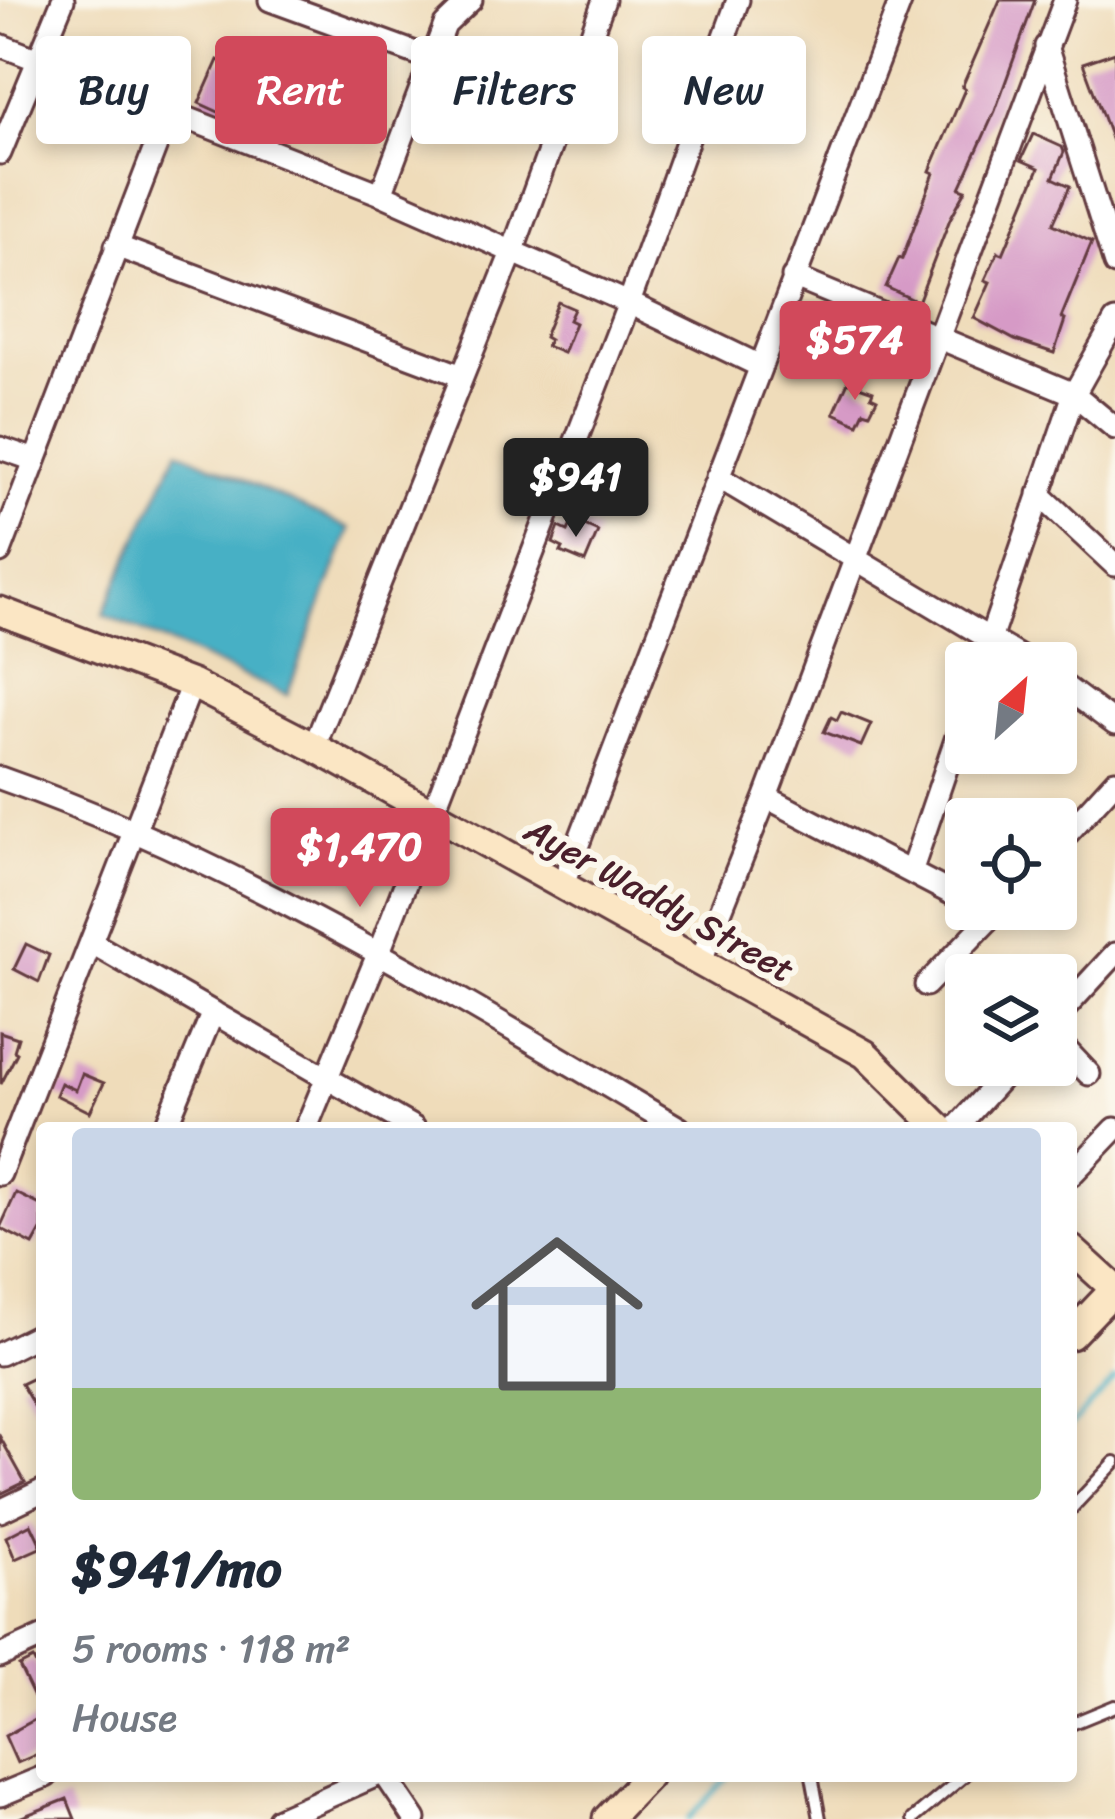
<!DOCTYPE html>
<html lang="en">
<head>
<meta charset="utf-8">
<style>
  :root { --surface:#fff; --page:#f2f2f3; --text:#1f2937; --muted:#747a83; --accent:#d1495b }
  body { margin:0; font-family:Sriracha,sans-serif; background:var(--page); color:var(--text); height:100vh; display:flex; flex-direction:column; font-size:45px; white-space:nowrap }
  * { box-sizing:border-box; margin:0 }
  p { font-size:39px; color:var(--muted) }
  .icon { flex:none; width:66px; height:66px; fill:none; stroke:currentColor; stroke-width:2; stroke-linecap:round; stroke-linejoin:round }
  .map { position:relative; flex:1; overflow:hidden }
  .panel { position:absolute; left:36px; top:1122px; width:1041px; height:660px; display:flex; flex-direction:column; background:var(--surface); border-radius:12px; box-shadow:0 6px 18px #0003 }
  .panel>* { flex:none }
  .banner { position:absolute; left:36px; top:36px; width:1044px; height:108px; display:flex; gap:24px }
  .needle { width:78px; rotate:27deg }
  .fabs { position:absolute; left:945px; top:642px; display:grid; gap:24px }
  .fabs a { display:grid; place-items:center; width:132px; height:132px; border-radius:12px; background:var(--surface); box-shadow:0 6px 18px #0003; font-size:60px }
  .price { position:absolute; translate:-50% -102px; padding:0 27px; border-radius:12px; background:var(--accent); color:#fff; font-size:39px; line-height:78px; filter:drop-shadow(0 3px 6px #0008) }
  .price::after { content:''; position:absolute; left:50%; top:72px; width:36px; height:27px; margin-left:-18px; background:inherit; clip-path:polygon(0 0,100% 0,50% 100%) }
  .price.current { background:#222; color:#fff }
  ul { padding:0; list-style:none }
  li { display:grid; align-content:center; gap:24px; height:636px; padding:0 36px }
  li span { display:grid; place-items:center; height:372px; border-radius:12px; color:#555 }
  li>.icon { margin-inline-start:auto }
  span .icon { width:216px; height:216px; fill:#fffc; stroke-width:1 }
  li b { font-size:51px }
  .pill { padding:0 42px; border-radius:12px; background:var(--surface); box-shadow:0 6px 18px #0003; font-size:42px; line-height:108px }
  .pill.current { background:var(--accent); color:#fff }
  .map>svg:first-child { display:block }
  .water { fill:#47b0c5; stroke:#486878; stroke-width:3 }
  .lines { fill:none; stroke-linecap:round; stroke-linejoin:round }
  .stream { stroke:#47b0c5; stroke-width:4.5 }
  .building { fill:#d69ac6 }
  .lane-casing { stroke:#633b40; stroke-width:16 }
  .street-casing { stroke:#633b40; stroke-width:27 }
  .secondary-casing { stroke:#633b40; stroke-width:33 }
  .lane { stroke:#fff; stroke-width:10 }
  .street { stroke:#fff; stroke-width:21 }
  .secondary { stroke:#fbe6c4; stroke-width:27 }
  .labels { text-anchor:middle; stroke-width:12; stroke-linejoin:round; paint-order:stroke }
  .street-label { font-size:36px; fill:#4a1f2b; stroke:#fbf7ec }
</style>
</head>
<body>
<div class="map">
<svg width="1115" height="1819" viewBox="0 0 1115 1819">
  <rect width="100%" height="100%" fill="#fbf7ec"/>
  <filter id="ink" filterUnits="userSpaceOnUse"><feTurbulence type="fractalNoise" baseFrequency=".00833" numOctaves="2"/><feDisplacementMap in="SourceGraphic" scale="24" xChannelSelector="R" yChannelSelector="G"/><feConvolveMatrix kernelMatrix="1 2 1 2 8 2 1 2 1" color-interpolation-filters="sRGB"/></filter>
  <filter id="wash" filterUnits="userSpaceOnUse"><feTurbulence type="fractalNoise" baseFrequency=".004" numOctaves="4" result="noise"/><feDisplacementMap in="SourceGraphic" scale="48" xChannelSelector="R" yChannelSelector="G"/><feGaussianBlur stdDeviation="2.7" result="paint"/><feColorMatrix in="noise" values="0 0 0 0 0 0 0 0 0 0 0 0 0 0 0 0 0 1.4 0 .05"/><feComposite in="paint" operator="in"/></filter>
  <g filter="url(#wash)">
    <rect width="100%" height="100%" fill="#efdcba"/>
    <path class="water" d="M178,450L350,529L287,695L103,614Z"/>
    <g class="lines">
      <path class="stream" d="M1071,1425L1115,1379
        M688,1819L729,1776"/>
    </g>
    <g id="blocks">
      <path class="building" d="M1000,0H1035L995,111L960,188L966,190L950,219L918,302L886,287L899,258L902,259L934,173L930,171L965,89L962,87Z
        M1115,52V143L1113,144L1083,63Z
        M218,60L242,71L223,114L199,103Z
        M1033,134L1062,147L1064,152L1053,178L1070,186L1053,224L1092,242L1061,318L1065,320L1054,353L1015,340L974,318L990,282L985,280L998,252L1003,254L1039,168L1021,160Z
        M558,302L574,309L569,320L575,323L563,353L546,346L549,340L544,337Z
        M848,382L873,391L871,396L877,399L870,413L864,411L858,424L834,413Z
        M594,463L619,474L606,505L583,495L584,491L574,487L581,471L589,474Z
        M573,520L598,531L585,562L561,552L563,548L553,543L559,527L568,531Z
        M841,712L871,724L861,746L824,732L831,717L837,720Z
        M26,944L49,955L39,982L14,969Z
        M0,1032L18,1038L14,1051L17,1053L1,1084Z
        M82,1074L104,1083L90,1112L56,1095L61,1083L76,1090Z
        M16,1193L42,1206V1229L33,1245L0,1228Z
        M42,1374V1419L21,1384Z
        M0,1437L25,1482L0,1494Z
        M31,1524L42,1547L15,1559L6,1537Z
        M33,1659L42,1677V1714L19,1666Z
        M36,1719L42,1730V1752L17,1763L5,1736Z
        M67,1799L75,1819H19V1818Z"/>
    </g>
  </g>
  <g filter="url(#ink)">
    <use href="#blocks" fill-opacity="0" stroke="#633b40" stroke-width="3"/>
    <g class="lines">
      <defs>
        <path id="lane" d="M1071,1509L1115,1462
          M1071,1724L1115,1706
          M812,1776L820,1819
          M913,1819L964,1776"/>
        <path id="street" d="M270,0L432,59
          M0,45L381,194L629,303L760,366
          M1046,46L1115,264
          M0,153L63,0
          M381,194L445,25L471,0
          M116,246L462,376
          M793,277L1074,394L1115,428
          M0,448L35,460
          M718,477L1030,663
          M1039,494L1115,565
          M0,552L170,109
          M982,663L1074,394L1115,321
          M1056,680L1115,724
          M314,747L513,250L604,0
          M0,778C241,863 460,999 679,1128
          M766,797L966,901
          M1056,846L1115,781
          M911,872L966,710
          M562,886L901,0
          M92,943L414,1128
          M701,960L766,797L1065,0
          M926,985L999,909
          M1056,1018L1115,954
          M1056,1039L1089,1074
          M165,1128L213,1012
          M306,1128L379,952L629,303L738,0
          M956,1128L1013,1065
          M0,1174L192,684
          M1071,1175L1115,1129
          M0,1354L42,1333
          M0,1511L42,1491
          M0,1656L42,1637
          M386,1776L415,1819
          M0,1795L46,1776
          M278,1819L375,1776"/>
        <path id="secondary" d="M0,611L192,684L314,747L865,1054L940,1128
          M1071,1249L1115,1289
          M1071,1335L1115,1289
          M607,1819L648,1776"/>
      </defs>
      <use href="#lane" class="lane-casing"/>
      <use href="#street" class="street-casing"/>
      <use href="#secondary" class="secondary-casing"/>
      <use href="#lane" class="lane"/>
      <use href="#street" class="street"/>
      <use href="#secondary" class="secondary"/>
    </g>
  </g>
  <g class="labels">
    <g class="street-label">
      <text transform="translate(660 899) rotate(29)" y="13">Ayer Waddy Street</text>
    </g>
  </g>
</svg>
<div class="fabs">
<a><svg class="needle" viewBox="-14 -14 28 28"><path d="M0-13l5 13h-10z" fill="#e53935"/><path d="M0 13l5-13h-10z" fill="#747a83"/></svg></a>
<a><svg class="icon" aria-label="locate" viewBox="0 0 24 24"><circle cx="12" cy="12" r="6"/><path d="M12 2v4M12 18v4M2 12h4M18 12h4"/></svg></a>
<a><svg class="icon" aria-label="layers" viewBox="0 0 24 24"><path d="M12 4l9 5-9 5-9-5zM3 14l9 5 9-5"/></svg></a>
</div>
<b class="price" style="left:855px;top:403px">$574</b>
<b class="price current" style="left:576px;top:540px">$941</b>
<b class="price" style="left:360px;top:910px">$1,470</b>
<div class="banner">
<a class="pill">Buy</a>
<a class="pill current">Rent</a>
<a class="pill">Filters</a>
<a class="pill">New</a>
</div>
<section class="panel">
<ul>
<li><span style="background:linear-gradient(#c9d6e8 70%,#8fb573 0)"><svg class="icon" aria-label="home" viewBox="0 0 24 24"><path d="M3 11l9-7 9 7M6 9v11h12V9"/></svg></span><div><b>$941/mo</b><p>5 rooms · 118 m²</p><p>House</p></div></li>
</ul>
</section>
</div>
</body>
</html>
